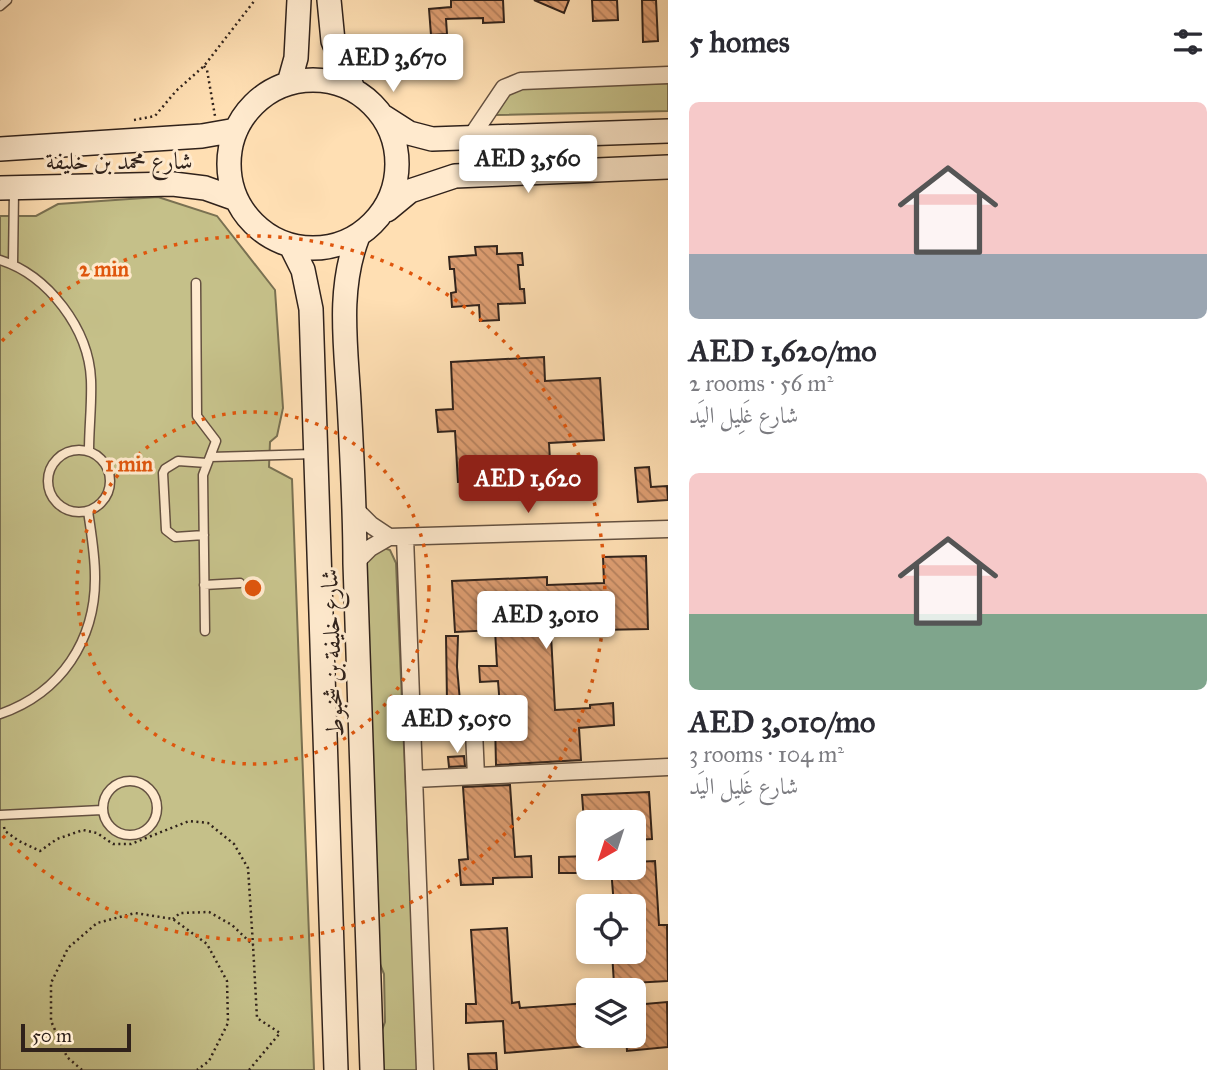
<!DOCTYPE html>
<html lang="en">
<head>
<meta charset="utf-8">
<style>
  :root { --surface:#fff; --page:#f2f2f3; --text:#2b2b33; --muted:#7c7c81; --accent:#8f2418 }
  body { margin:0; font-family:"IM FELL Great Primer",Amiri,serif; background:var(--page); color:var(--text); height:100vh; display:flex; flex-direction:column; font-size:26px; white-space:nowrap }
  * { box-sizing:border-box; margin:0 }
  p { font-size:23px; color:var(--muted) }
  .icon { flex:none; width:38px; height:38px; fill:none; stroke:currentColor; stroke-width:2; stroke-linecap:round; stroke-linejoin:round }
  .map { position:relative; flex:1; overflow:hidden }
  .drawer { display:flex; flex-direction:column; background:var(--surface); width:560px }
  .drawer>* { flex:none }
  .needle { width:46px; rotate:219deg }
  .buttons { position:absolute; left:576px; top:810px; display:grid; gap:14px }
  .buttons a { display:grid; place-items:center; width:70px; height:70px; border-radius:10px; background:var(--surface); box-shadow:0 4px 10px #0003; font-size:35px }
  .scale { position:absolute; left:21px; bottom:18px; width:110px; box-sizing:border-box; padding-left:7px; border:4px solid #30221b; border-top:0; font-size:19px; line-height:24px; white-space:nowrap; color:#30221b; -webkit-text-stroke:5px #ffeace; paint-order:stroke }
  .price { position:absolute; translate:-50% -60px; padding:0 16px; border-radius:7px; background:#fff; color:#222; font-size:23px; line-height:46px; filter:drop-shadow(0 2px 4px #0008) }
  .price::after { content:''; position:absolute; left:50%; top:42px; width:21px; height:16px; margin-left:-10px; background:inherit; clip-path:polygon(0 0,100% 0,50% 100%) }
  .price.on { background:var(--accent); color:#fff }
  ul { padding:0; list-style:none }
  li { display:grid; align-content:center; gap:14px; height:371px; padding:0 21px }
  li span { display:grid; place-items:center; height:217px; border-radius:10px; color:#555 }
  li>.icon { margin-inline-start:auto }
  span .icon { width:126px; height:126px; fill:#fffc; stroke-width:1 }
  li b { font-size:30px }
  h2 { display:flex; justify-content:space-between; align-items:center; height:84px; padding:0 21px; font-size:30px }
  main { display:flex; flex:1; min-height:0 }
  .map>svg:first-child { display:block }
  .green { fill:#c5c089; stroke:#7a7152; stroke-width:2 }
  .building { fill:url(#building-back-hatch); stroke:#30221b; stroke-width:2 }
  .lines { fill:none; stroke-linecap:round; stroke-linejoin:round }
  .lane-casing { stroke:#645141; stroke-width:11 }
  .street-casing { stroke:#645141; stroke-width:19 }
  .secondary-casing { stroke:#30221b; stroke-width:26 }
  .path { stroke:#30221b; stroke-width:2.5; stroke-dasharray:2 3.5; stroke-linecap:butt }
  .lane { stroke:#ffeace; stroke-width:8 }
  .street { stroke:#ffeace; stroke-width:16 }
  .secondary { stroke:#ffeace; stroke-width:23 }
  .ring { fill:none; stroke:#df560d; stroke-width:3.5; stroke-dasharray:3.5 7 }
  .labels { text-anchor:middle; stroke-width:6; stroke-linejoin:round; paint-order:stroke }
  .street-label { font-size:24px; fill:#30221b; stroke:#ffeace }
  .centre { fill:#df560d; stroke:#ffeace; stroke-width:3.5 }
  .ring-label { font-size:21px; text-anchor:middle; font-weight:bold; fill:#df560d; stroke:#ffeace; stroke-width:6; stroke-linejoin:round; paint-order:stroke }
</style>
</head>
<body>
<main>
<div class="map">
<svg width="668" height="1070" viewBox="0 0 668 1070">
  <defs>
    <pattern id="building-back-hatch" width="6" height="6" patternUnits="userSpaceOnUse" patternTransform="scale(1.75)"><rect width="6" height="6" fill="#de9e72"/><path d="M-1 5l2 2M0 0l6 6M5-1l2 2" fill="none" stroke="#b4805d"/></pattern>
  </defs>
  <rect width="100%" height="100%" fill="#ffdfb3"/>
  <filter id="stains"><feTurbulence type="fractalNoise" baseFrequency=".00286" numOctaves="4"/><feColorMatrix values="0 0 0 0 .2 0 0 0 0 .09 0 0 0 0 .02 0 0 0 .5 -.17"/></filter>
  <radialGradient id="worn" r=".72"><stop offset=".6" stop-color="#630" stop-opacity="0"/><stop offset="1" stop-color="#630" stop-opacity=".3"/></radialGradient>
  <path class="green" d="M668,83V111L496,115L508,89Z
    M158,197L217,216L275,290L283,408L277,436L270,442L269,467L292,479L314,1070H0V216H36L58,204Z
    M374,545L390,550L396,563L418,1070H381L379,1038L385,1022L384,974L375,952L361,557Z"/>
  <path class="building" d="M451,0H503L504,22L483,23V18L446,19L447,34L431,35L429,9L451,7Z
    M534,0H569L564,13Z
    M592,0H617L618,20L593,21Z
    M642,0H656L658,41L643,42Z
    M497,246V254L522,253L523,265H518L520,289H524L525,303L498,304L499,320L480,321L479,305L452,307L451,293L456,292L454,269H450L449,257L476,255L475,247Z
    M544,357L545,381L600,378L604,440L549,443L551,477L458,482L455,431L438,432L436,410L453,409L451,362Z
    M649,467L651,487L667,486L668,500L638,502L635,468Z
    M646,556L648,629L599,630V634L551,635L555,710L590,708V705L613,703L614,725L579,728L581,760L496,765L495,722L482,723L481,708L500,707L498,681L480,682L479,666H497L495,630L455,632L452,581L547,577V585L604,583L603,557Z
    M446,636H458L457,667L460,701L447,702Z
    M464,756L465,766L449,767L448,757Z
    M510,785L515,857L531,856L532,877L493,878V884L461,885L459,860L468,859L463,787Z
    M649,792L652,839L634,840V822H584L582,795Z
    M588,856V873H559V857Z
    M655,861L659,925H667L668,981L614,984L612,952H634V906H614L611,868H634V862Z
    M507,928L512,1003L519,1002L520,1008L588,1003V1046L505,1053L503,1021L466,1023V1004H476L471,930Z
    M667,1002L668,1047L627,1051L626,1036H634V1005Z
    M496,1053L497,1070H469L468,1054Z"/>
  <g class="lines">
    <defs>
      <path id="lane" d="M0,6L7,0
        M0,260C48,275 89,329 91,380C92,403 89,427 89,451
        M13,264L14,190
        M196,283L197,416L216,441L203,475L205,631
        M48 481a31 31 0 1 1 62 0a31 31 0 1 1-62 0Z
        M210,457L314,454
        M204,535L175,537L166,530L163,473L165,469L178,461L207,463
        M204,585L240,583
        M0,714C61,693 96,640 95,576C95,554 91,532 88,511
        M103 808a27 27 0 1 1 54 0a27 27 0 1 1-54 0Z
        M0,815L102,810"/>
      <path id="street" d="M471,137L504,88L521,81L668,75
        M355,509L371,525L389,537
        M405,537L425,1070
        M355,563L370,548L389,537L668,529
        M474,731L476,776
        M414,779L668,767"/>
      <path id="secondary" d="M329,0L333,41L353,89
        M229 164a84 84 0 1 1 168 0a84 84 0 1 1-168 0Z
        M289,83L296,58L299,0
        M384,117L409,133L432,139L668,131
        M0,149L202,136L236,130
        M0,188L173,184L205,188L236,199
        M387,210L410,191L455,176L668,167
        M358,236C337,290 346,346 349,402C352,456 355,509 355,563L372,1070
        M291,246L303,270L311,309L336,1070"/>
    </defs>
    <use href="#lane" class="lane-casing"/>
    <use href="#street" class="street-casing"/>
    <use href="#secondary" class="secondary-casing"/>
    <path class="path" d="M204,66L207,70L215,116
      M134,120L155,116L176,91L204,66L255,0
      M4,827L5,831L19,841L40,851L57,839L83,830L97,833L113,844H131L189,821L208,823L234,844L248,868L253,945L232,925L209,912L180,913L173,919
      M82,1070L67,1057L51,1021V983L68,948L97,923L135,913L173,919L207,944L227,981L228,1023L209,1061L197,1070
      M249,1070L280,1033L257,1018L253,945"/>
    <use href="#lane" class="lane"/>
    <use href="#street" class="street"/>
    <use href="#secondary" class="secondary"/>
  </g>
  <g class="ring">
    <circle cx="253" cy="588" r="176"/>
    <path d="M2 341A352 352 0 1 1 2 835"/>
  </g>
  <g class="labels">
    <g class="street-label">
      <text x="119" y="169">شارع محمد بن خليفة</text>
      <text transform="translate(332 653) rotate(-92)" y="8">شارع خليفة بن شخبوط</text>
    </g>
  </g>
  <circle cx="253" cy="588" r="10" class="centre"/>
  <g class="ring-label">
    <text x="104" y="276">2 min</text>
    <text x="129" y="471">1 min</text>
  </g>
  <rect width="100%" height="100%" filter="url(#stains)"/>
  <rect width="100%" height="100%" fill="url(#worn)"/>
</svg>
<div class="buttons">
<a><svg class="needle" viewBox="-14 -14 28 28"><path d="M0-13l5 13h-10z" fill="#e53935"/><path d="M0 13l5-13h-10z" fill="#7c7c81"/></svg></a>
<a><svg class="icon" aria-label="locate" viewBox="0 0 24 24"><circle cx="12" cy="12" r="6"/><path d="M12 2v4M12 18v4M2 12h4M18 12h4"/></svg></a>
<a><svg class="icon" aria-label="layers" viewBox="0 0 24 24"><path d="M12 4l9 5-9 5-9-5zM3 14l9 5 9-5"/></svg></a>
</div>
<div class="scale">50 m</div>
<b class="price" style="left:393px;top:94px">AED 3,670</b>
<b class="price" style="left:528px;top:195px">AED 3,560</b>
<b class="price on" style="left:528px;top:515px">AED 1,620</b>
<b class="price" style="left:546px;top:651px">AED 3,010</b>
<b class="price" style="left:457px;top:755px">AED 5,050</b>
</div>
<section class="drawer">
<h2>5 homes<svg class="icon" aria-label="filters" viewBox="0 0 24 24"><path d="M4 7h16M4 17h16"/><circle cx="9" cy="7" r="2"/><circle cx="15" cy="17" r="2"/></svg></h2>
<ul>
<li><span style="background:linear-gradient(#f6c9c9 70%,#9aa5b1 0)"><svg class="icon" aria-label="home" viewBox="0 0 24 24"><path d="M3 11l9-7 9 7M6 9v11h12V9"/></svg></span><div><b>AED 1,620/mo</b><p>2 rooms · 56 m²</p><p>شارع غَلِيل اليَد</p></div></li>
<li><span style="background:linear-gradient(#f6c9c9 65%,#7fa58c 0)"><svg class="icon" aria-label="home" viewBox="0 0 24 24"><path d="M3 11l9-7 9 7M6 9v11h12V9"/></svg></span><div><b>AED 3,010/mo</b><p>3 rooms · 104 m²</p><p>شارع غَلِيل اليَد</p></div></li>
</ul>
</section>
</main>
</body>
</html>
